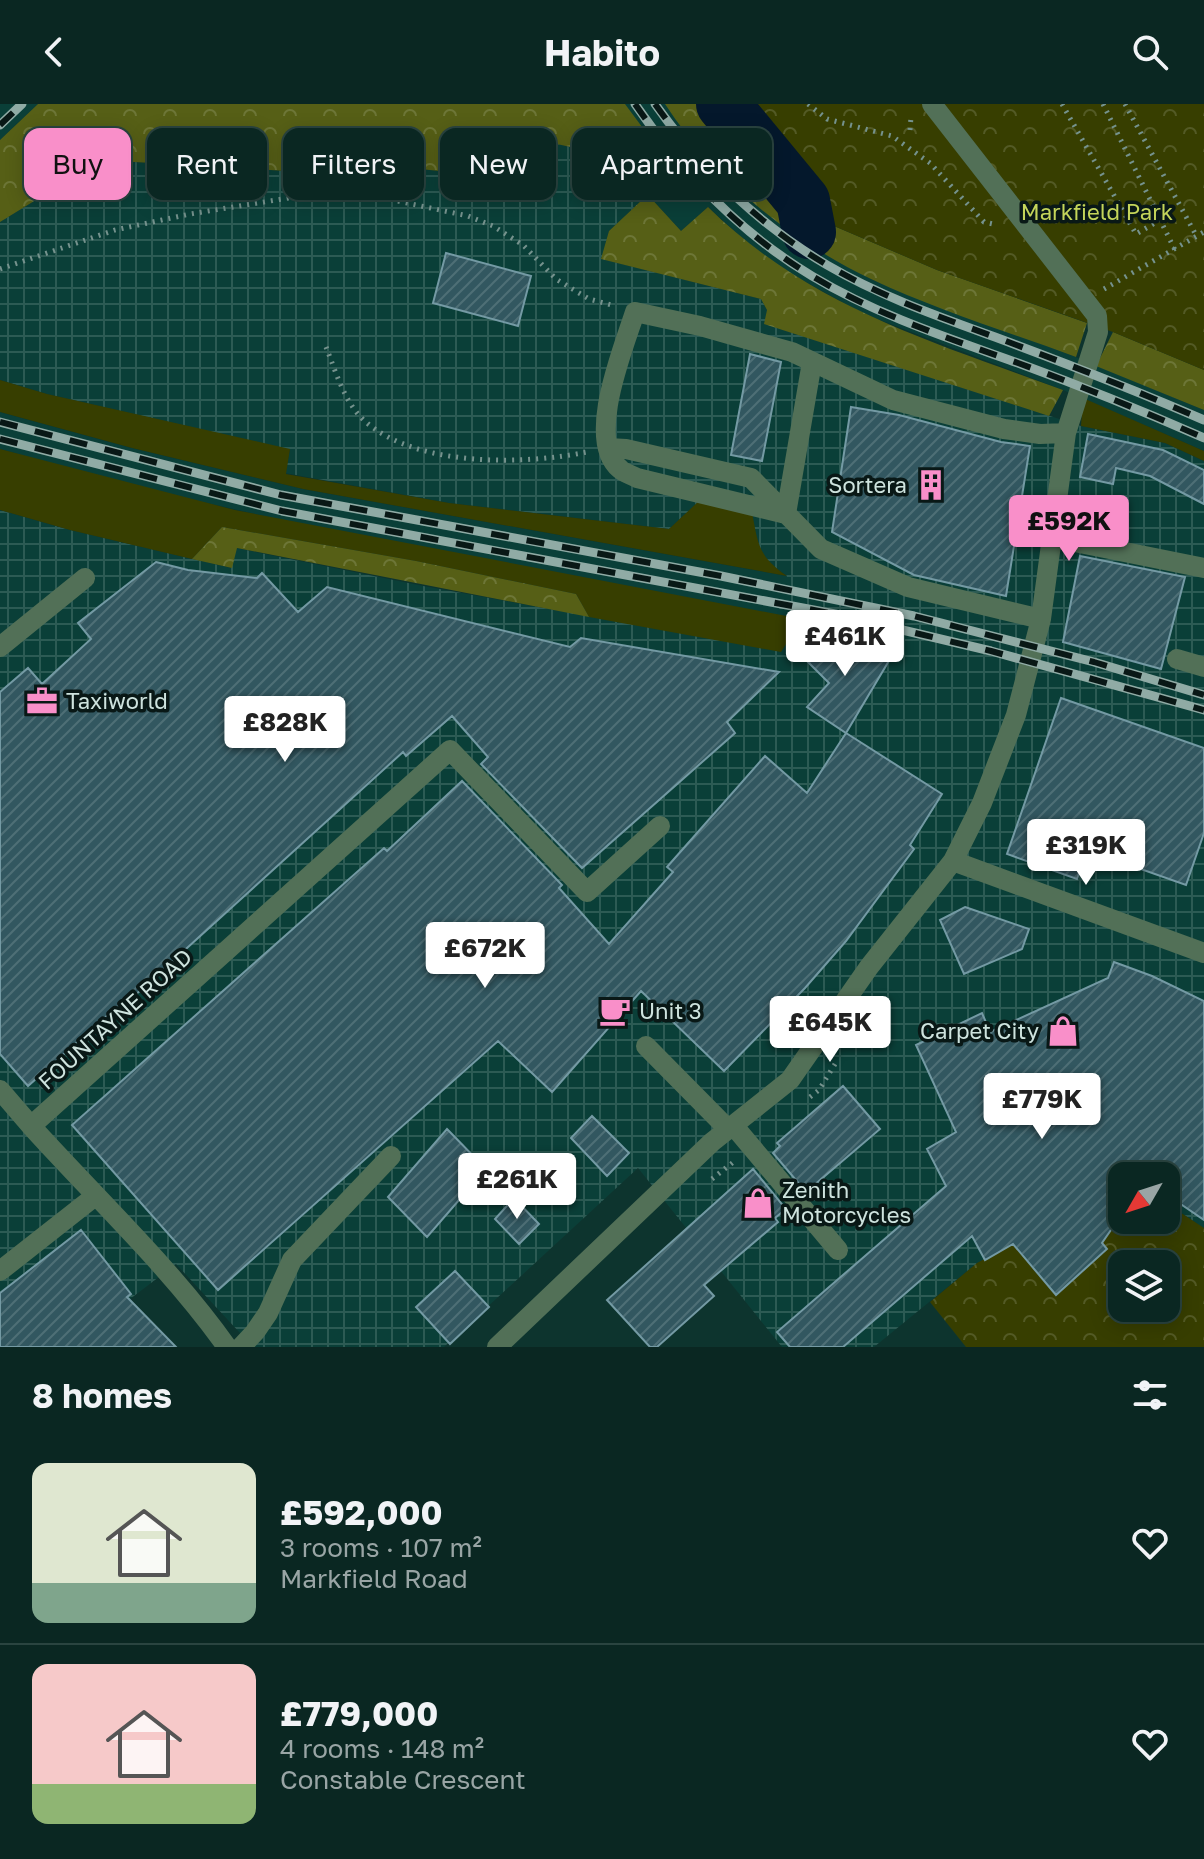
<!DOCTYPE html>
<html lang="en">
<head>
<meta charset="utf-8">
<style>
  :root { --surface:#0a2722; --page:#18332f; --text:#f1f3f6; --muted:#99a5a5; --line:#2a4440; --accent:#f98fc9 }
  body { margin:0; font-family:"Golos Text",sans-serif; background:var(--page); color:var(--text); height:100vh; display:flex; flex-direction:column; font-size:30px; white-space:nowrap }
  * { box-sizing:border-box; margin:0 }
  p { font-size:26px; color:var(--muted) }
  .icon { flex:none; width:44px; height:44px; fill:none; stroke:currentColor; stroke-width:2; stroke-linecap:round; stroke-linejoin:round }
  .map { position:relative; height:1243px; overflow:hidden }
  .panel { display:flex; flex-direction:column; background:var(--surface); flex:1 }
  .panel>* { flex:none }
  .hud { position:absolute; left:24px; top:24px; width:800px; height:72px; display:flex; gap:16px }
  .needle { width:52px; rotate:231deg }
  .tools { position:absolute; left:1108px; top:1058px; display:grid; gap:16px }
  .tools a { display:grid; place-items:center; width:72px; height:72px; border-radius:16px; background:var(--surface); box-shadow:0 4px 20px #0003,0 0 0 2px var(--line); font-size:40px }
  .price { position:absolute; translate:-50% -68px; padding:0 18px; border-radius:8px; background:#fff; color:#222; font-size:26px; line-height:52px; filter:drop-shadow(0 2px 4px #0008) }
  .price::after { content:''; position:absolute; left:50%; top:48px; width:24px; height:18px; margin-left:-12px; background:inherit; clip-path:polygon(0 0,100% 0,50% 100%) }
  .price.active { background:var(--accent); color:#111 }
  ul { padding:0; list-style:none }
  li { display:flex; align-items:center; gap:24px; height:200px; padding:0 32px }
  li+li { border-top:2px solid var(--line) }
  li span { display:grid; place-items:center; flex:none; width:224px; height:160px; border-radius:16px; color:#555 }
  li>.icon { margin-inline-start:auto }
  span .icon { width:96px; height:96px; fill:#fffc; stroke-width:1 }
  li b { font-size:34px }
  h2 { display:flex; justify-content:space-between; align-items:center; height:96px; padding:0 32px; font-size:34px }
  .tag { padding:0 28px; border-radius:16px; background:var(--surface); box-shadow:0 4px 20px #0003,0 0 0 2px var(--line); font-size:28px; line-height:72px }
  .tag.active { background:var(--accent); color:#111 }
  header { display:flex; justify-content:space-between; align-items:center; height:104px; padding:0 32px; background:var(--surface); font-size:36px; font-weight:700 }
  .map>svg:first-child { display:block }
  .built { fill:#0a3f38 }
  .industrial { fill:url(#industrial-grid) }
  .grass { fill:#373e00 }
  .forest { fill:url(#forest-crowns) }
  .park { fill:url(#park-crowns); fill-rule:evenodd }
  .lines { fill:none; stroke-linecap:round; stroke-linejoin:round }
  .river { stroke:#04182c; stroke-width:54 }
  .building { fill:url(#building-hatch); stroke:#749aa4; stroke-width:2 }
  .path { stroke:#75928d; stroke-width:5; stroke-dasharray:2 6; stroke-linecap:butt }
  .minor { stroke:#527057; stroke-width:20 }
  .rail-casing { stroke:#90aba5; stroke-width:9 }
  .rail { stroke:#091816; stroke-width:6; stroke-dasharray:18; stroke-linecap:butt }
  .labels { text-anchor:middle; stroke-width:7; stroke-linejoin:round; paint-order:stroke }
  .park-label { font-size:22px; fill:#c4d55a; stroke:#091816 }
  .poi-label { font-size:22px; fill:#cee3de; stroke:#091816; text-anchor:start }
  .street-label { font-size:22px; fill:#cee3de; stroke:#091816 }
</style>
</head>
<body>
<header><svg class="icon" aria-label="back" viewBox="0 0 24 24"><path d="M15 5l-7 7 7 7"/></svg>Habito<svg class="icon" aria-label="search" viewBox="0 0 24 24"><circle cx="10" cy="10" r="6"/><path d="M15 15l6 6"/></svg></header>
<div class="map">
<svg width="1204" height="1243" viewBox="0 0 1204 1243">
  <defs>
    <pattern id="industrial-grid" width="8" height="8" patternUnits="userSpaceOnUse" patternTransform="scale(2)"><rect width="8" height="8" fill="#0a3f38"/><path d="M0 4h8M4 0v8" fill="none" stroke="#2c5b54"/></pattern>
    <pattern id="forest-crowns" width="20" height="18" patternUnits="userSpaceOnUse" patternTransform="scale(2)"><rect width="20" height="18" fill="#565f16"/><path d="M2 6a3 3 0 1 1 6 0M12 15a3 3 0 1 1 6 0" fill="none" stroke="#6d7637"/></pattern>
    <pattern id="park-crowns" width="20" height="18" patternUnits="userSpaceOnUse" patternTransform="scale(2)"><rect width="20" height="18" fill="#373e00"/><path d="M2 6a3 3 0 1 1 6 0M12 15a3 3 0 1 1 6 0" fill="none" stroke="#535a25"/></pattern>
    <pattern id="building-hatch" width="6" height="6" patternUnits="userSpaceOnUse" patternTransform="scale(2)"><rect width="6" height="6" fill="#325760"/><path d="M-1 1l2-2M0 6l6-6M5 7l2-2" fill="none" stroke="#4e6f76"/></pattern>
  </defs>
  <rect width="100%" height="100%" fill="#0d342e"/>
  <path class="built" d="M0,0H38L0,36Z
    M625,0H665L700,46L754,99L791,128L835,156L873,176L1076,253L1204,306V347L1063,286L864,210L780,164L753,144L708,103L681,127L648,91L641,24Z
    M0,308L132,344L303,385L787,472L830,521L299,420L132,382L0,345Z"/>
  <path class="industrial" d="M508,29L597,49L642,96L609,127L602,155L761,195L767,206L765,220L1081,322L1165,339L1204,357V1124L1166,1099V1072H1122V1110L1102,1138L1107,1145L1056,1191L1013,1141L977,1159L874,1243H782L638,1064L444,1243H253L176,1160L67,1243H0V406L70,426L231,464L236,444L423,482L781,547L801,515L778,510L787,472L771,461L761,449L757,437L701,396L669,425L449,399L285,369L290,346L47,290L0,276V118L101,56L286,67L302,53L469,70Z"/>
  <path class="grass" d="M0,276L47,290L290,345L286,370L449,399L669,425L700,396L752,408C758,441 759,453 787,472L303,385L132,344L0,308Z
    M1083,294L1204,347V357L1165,339L1081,322Z
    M0,345L235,406L802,515L781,548L589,513L576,490L416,457L222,423L192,455L70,426L0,406Z"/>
  <path class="forest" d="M38,0H625L674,66L648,91L681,127L708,103C810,203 933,238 1063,286L1049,312L764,220L767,206L761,195L601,155L609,127L642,96L597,49L508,29L469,70L302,53L286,67L101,56L0,118V36Z
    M665,0H699L726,38L779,84L834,122L937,166L1087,219L1076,253C1008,228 937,206 871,175C791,137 714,75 665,0Z
    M1113,228L1204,266V306L1096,262Z
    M222,423L416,457L576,490L589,513L237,444L232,464L192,455Z"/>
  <path class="park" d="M699,0H1204V266L1113,228L937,166L834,122L779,84L726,37Z
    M1166,1099L1204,1124V1243H966L930,1198L977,1159L1013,1140L1056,1190L1107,1145L1102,1139L1122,1110V1116H1166ZM1122,1160H1166V1204H1122Z"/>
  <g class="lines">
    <path class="river" d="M723,0L803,97L809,128"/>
  </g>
  <path class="building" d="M446,149L531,172L518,222L433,199Z
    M750,250L781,258L762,357L731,351Z
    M851,303L899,311L1001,338L1030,342L1006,492L914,471L832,428Z
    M1088,330L1163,346L1204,366V400L1150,372L1116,364L1113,380L1080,373Z
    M1080,452L1185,473L1161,565L1063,538Z
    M156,458L188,466L257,474L262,469L298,508L327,483L570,543L581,534L779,568L727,618L735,629L582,764L481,660L488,653L452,612L406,652L403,648L111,913L109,910L28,982L0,950V588L28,564L42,580L91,535L78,519Z
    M827,526L847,539L852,531L890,555L846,629L807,603L829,579L807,557Z
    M1061,594L1204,644V729L1186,781L1087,746L1077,775L1007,750Z
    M846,629L942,690L910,741L914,745L846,837L805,884L724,967L641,887L552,988L498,937L218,1186L72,1021L384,744L387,747L462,677L562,781L559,784L609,840L673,768L667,763L765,652L807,689Z
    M965,803L1029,825L1022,845L964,870L940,816Z
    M1114,858L1152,872L1204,897V1116L1166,1090V1072H1139L1122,1061V1110L1102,1139L1107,1145L1056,1191L1013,1140L985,1156L972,1132L843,1243H790L777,1228L946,1082L927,1045L956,1028L916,941L982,909L990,928L1108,874Z
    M843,982L880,1025L806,1088L773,1049L780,1042L777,1039Z
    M592,1012L629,1049L607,1072L571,1034Z
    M447,1025L486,1065L427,1133L388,1093Z
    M753,1065L786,1105L775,1114L778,1118L704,1181L714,1192L657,1243H650L607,1196Z
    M514,1094L539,1120L519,1140L495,1115Z
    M81,1126L131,1190L127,1193L176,1243H0V1189Z
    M455,1167L489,1203L450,1240L416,1203Z"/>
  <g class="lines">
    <path class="path" d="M808,0L827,15L892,32L930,59L984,118L993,120
      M1062,0L1136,130L1160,116
      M1103,0L1175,146
      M1125,0L1197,133
      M910,26L911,13
      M0,165L115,126L190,110L301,92H374L468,112L493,122L523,141L556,175L589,195L615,202
      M1104,185L1204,128
      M326,243C336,268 345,301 367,319C419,363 524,361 587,348
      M810,993L819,986L835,960
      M712,1075L736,1056"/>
    <path class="minor" d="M608,344L626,345L751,374L821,445L908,483L1041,515
      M786,410L637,374C632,371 624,369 620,365C585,336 624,243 635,208L700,222L792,248L893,296L1004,325L1040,330L1066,329
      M786,410L812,258
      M1050,433L1204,464
      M0,543L85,474
      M1177,555L1204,563
      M953,757L1204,849
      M646,942L728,1025
      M0,986L31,1022
      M733,1021L838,1146
      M0,1167L94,1093
      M227,1243C171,1164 96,1094 31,1022L450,646L587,788L660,722
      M241,1243L255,1228L268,1209L292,1156L391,1052
      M497,1243L712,1038L790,976L869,863L953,757L982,699L1016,611L1041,515L1066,329L1098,228L1097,212L932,0"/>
    <defs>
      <path id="rail" d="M635,0C682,68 740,129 812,172C877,211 948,234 1018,259C1081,282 1143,307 1204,334
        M655,0C701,65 758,120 827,161C880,192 937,212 995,233C1065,259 1135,286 1204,316
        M0,21L22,0
        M0,318L281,391L721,472L914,512L1094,558L1204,591
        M0,335L282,407L835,510L991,547L1204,606"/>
    </defs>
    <use href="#rail" class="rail-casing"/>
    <use href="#rail" class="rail"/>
  </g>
  <defs>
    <symbol id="building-bare" viewBox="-9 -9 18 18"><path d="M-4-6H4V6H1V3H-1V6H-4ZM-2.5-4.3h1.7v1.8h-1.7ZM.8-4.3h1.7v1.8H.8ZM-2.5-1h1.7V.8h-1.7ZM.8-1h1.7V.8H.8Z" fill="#f98fc9" stroke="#091816" stroke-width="2.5" paint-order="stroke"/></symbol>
    <symbol id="office-bare" viewBox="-9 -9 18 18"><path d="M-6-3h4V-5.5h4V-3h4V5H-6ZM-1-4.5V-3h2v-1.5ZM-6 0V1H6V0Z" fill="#f98fc9" stroke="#091816" stroke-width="2.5" paint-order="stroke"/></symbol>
    <symbol id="cafe-bare" viewBox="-9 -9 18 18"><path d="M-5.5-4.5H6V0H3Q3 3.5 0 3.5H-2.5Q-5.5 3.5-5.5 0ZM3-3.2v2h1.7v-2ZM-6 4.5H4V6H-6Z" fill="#f98fc9" stroke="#091816" stroke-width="2.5" paint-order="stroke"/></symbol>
    <symbol id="shop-bare" viewBox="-9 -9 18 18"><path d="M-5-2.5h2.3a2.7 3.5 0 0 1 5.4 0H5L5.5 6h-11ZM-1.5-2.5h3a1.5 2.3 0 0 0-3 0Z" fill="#f98fc9" stroke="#091816" stroke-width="2.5" paint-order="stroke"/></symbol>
  </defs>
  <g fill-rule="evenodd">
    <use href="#building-bare" x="909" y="359" width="44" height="44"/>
    <use href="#office-bare" x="20" y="575" width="44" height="44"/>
    <use href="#cafe-bare" x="593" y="885" width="44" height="44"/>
    <use href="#shop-bare" x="1041" y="905" width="44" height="44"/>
    <use href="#shop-bare" x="736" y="1077" width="44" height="44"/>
  </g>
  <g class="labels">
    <g class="park-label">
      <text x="1097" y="116">Markfield Park</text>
    </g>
    <g class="poi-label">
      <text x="907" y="389" text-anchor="end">Sortera</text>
      <text x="66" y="605">Taxiworld</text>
      <text x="639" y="915">Unit 3</text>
      <text x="1039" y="935" text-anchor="end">Carpet City</text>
      <text x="782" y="1094">Zenith<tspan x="782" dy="25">Motorcycles</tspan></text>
    </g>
    <g class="street-label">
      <text transform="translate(115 915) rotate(-42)" y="8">FOUNTAYNE ROAD</text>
    </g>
  </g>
</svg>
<div class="tools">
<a><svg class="needle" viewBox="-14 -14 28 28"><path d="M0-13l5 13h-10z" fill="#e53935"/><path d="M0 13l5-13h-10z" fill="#99a5a5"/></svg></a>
<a><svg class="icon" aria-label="layers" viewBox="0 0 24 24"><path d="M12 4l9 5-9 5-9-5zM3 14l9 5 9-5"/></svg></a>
</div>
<b class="price active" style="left:1069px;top:459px">£592K</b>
<b class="price" style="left:845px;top:574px">£461K</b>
<b class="price" style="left:285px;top:660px">£828K</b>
<b class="price" style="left:1086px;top:783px">£319K</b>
<b class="price" style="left:485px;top:886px">£672K</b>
<b class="price" style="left:830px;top:960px">£645K</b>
<b class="price" style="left:1042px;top:1037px">£779K</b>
<b class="price" style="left:517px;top:1117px">£261K</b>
<div class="hud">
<a class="tag active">Buy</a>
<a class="tag">Rent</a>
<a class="tag">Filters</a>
<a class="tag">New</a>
<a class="tag">Apartment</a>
</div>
</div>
<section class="panel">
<h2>8 homes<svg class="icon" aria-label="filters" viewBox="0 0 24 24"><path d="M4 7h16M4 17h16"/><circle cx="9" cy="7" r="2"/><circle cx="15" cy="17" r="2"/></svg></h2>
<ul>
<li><span style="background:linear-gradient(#dfe7d0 75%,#7fa58c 0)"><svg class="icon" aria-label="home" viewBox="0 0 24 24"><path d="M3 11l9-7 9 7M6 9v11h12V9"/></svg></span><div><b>£592,000</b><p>3 rooms · 107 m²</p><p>Markfield Road</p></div><svg class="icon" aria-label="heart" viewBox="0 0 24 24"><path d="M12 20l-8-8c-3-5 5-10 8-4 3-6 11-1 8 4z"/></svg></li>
<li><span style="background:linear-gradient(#f6c9c9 75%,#8fb573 0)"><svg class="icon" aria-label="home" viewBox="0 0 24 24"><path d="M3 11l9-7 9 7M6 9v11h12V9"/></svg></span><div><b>£779,000</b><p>4 rooms · 148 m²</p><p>Constable Crescent</p></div><svg class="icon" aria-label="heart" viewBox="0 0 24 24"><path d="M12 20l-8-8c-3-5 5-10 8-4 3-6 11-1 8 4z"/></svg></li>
</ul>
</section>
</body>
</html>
